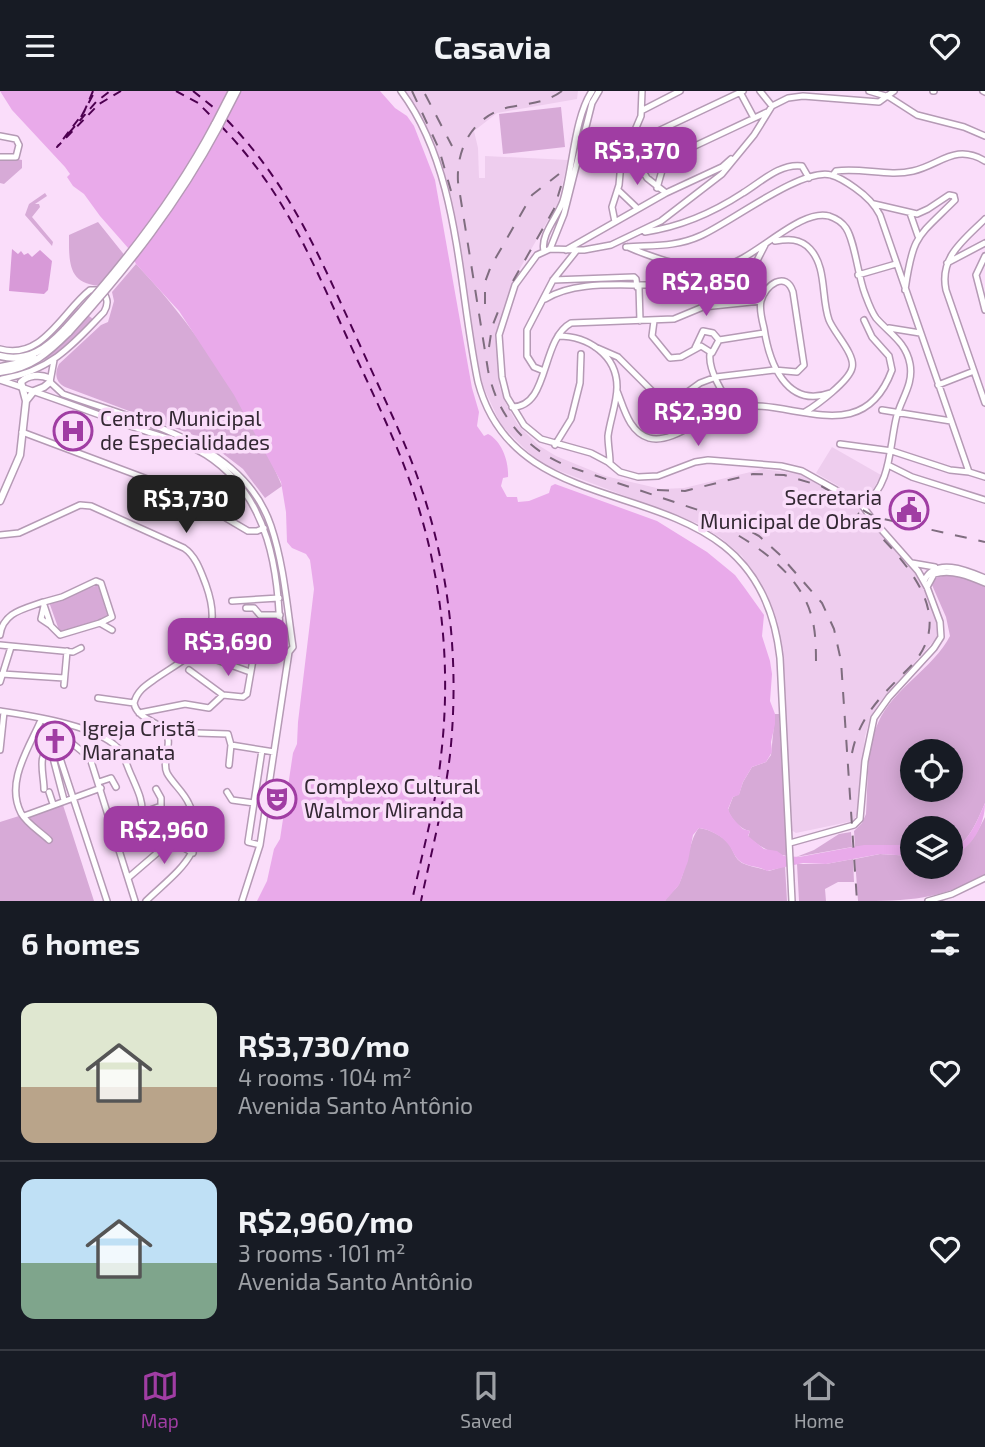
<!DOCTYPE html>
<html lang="en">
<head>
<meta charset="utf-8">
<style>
  :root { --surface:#171b24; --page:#242831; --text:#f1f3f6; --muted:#9ea1a6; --line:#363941; --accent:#a03da3 }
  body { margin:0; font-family:"Exo 2",sans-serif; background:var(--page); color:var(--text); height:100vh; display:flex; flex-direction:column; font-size:26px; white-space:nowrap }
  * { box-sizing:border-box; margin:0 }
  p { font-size:23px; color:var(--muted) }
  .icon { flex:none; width:38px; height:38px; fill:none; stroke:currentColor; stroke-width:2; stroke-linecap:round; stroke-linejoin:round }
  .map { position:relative; height:810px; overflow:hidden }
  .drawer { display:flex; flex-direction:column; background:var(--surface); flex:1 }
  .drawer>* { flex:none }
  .tools { position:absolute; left:900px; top:648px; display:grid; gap:14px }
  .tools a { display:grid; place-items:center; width:63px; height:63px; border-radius:50%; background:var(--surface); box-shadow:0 4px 18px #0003; font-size:35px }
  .price { position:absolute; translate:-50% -60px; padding:0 16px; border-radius:14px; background:var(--accent); color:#fff; font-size:23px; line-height:46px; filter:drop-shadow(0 2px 4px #0008) }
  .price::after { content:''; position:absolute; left:50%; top:42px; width:21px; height:16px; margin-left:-10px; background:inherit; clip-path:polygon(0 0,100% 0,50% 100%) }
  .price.on { background:#222; color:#fff }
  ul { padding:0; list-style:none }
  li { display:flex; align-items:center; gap:21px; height:175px; padding:0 21px }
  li+li { border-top:2px solid var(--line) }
  li span { display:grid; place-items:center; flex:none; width:196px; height:140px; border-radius:14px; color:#555 }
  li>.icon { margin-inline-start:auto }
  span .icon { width:84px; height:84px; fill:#fffc; stroke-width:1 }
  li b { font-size:30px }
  h2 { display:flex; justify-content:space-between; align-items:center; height:84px; padding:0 21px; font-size:30px }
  header { display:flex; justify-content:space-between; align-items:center; height:91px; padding:0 21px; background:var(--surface); font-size:32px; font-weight:700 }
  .dock { display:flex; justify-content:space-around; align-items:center; height:98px; border-top:2px solid var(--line); background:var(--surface); font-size:19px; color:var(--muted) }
  .dock a { display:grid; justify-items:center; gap:4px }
  .dock .on { color:var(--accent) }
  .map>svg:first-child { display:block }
  .built { fill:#eecdee }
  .green { fill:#d7aad7; fill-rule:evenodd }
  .forest { fill:#d89ad8 }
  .water { fill:#e9aaea }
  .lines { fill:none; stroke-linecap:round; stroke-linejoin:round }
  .ferry { stroke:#4d0050; stroke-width:2; stroke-dasharray:9 7; stroke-linecap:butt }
  .minor-casing { stroke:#b59ab5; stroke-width:8 }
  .major-casing { stroke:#b59ab5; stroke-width:9 }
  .minor { stroke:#fff; stroke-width:5 }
  .major { stroke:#fff; stroke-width:6 }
  .rail { stroke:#7f6d7f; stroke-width:2; stroke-dasharray:12 12; stroke-linecap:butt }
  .major-bridge-casing { stroke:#b59ab5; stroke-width:9; stroke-linecap:butt }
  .major-bridge { stroke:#fff; stroke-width:6 }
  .labels { text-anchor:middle; stroke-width:7; stroke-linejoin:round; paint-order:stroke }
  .poi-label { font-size:21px; fill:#332833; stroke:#faddfa; text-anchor:start }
</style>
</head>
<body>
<header><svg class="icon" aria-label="menu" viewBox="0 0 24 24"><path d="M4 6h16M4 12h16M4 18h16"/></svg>Casavia<svg class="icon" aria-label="heart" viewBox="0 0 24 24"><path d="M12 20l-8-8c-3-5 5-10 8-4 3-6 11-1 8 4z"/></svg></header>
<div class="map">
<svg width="985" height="810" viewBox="0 0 985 810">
  <rect width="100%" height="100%" fill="#faddfa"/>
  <path class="built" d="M405,0H578L577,8L497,22L474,40L478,57L479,87H485V65L568,69L558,112L515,186L498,239L499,294L505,311L518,334L538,354L556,365L605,385L661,398L684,397L763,378L800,383L860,417V422L864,423L919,487L936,528L938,545L879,612L871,625L865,645L857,724L853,730L796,742L791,739L779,540L767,503L742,465L721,447L699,433L549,376L533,366L501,334L482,293L444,79L428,39Z
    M832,356L881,384L866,411L816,382Z"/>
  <path class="green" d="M561,16L565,56L503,63L499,23Z
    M16,68L22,69V77L4,93L0,92V69Z
    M45,102L47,105L35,113H39L40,116L32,126L53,151L52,155L25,124L29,113Z
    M98,131L126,166L103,195C68,194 69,173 69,144Z
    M136,173C193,232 250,318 282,395L265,407L243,378L204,348L65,296C56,291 54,283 59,273L101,234L108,231L114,210L112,201Z
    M77,216L93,228C66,257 41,283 0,285L17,281L43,270L74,239L30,260L45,250Z
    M946,484L965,487L985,496V712C977,730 969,752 950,760V737H912V754L855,756L854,740L862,732L866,723C868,694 866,658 878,632C893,597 933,578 950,545L946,526L932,494L935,487ZM912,660H950V698H912Z
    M98,494L108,526L60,542L49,511Z
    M775,623H779L787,765C773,763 760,756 748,746L750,740C740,738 731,728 728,719L733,706L739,703L743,691L752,676L766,671L771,664Z
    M63,714L94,810H0V731L19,725L47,751L50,749L25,725Z
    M985,726V783C942,809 907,810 858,810L855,768L880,763L912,765V775H950V766C968,759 977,742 985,726Z
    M699,737C709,738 723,745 729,753C734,760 734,767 742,772C750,776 761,777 769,780L785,775L787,810H665C668,803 675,800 679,793C686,779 690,746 699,737Z
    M851,741L852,756L796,766L814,759L839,743Z
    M853,768L854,791H838L825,798L826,810H799L797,773H826Z"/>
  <path class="forest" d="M12,158L18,163L21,160L24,164L28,162L32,166L40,159L52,170L48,199L44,203L9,200Z"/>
  <path class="water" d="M0,0H380L395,17L407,25L414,35L435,89L472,297L479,321L477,335L484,345L488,343C502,350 509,371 508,386L503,387L501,395L507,406H517L518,411L529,410L549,402L551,395L555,393L657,430L707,461L735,484L744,496L764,524L762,545L770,570L772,583L770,610L775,623V633L771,651L772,661L766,671L752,676L743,691L739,704L733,706L728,718C731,727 738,733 743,738L750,740L748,745L764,758L777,760L784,765L799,766L864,754H912V765L880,763L826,773L803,772L767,780C759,775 749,776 741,771C734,766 733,759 728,753C722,745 709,738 699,737L693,744L688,770L679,794L665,810H257L267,790L274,758L280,748L293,662L297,653L298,631L314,498L310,469L306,463L292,457L287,451L286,421L281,391L234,304L179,220L136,173L129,158L100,125L84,103L73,95L67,86L70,83L65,76L12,19Z
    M985,712C985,734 972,758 950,766V760C969,752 977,730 985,712Z"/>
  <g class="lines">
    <path class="ferry" d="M93,0L84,21L57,56L99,13L121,0
      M176,0L198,12L214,28
      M193,0L218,20
      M81,26L95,0
      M227,29C290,95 317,160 354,241C375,288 398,334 416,382C449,472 460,569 450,664C444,714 431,762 421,810
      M221,35C283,99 309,163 345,242C367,291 391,338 409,388C441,476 452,571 441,665C436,714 422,762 412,810
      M69,42L96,11L110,0"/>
    <defs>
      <path id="minor" d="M401,0C460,79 458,196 478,291C522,457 757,359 780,567L792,810
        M760,0L772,15
        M869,0L889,6L917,24L964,36L985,45
        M933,0H934
        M983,0L985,1
        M740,1L754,27
        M643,19L680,0
        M0,45L16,48L19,54L16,66H0
        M635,67L647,87L666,102
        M665,69L767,21
        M833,84L836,80C861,76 888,86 913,80C940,74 955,52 985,70
        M657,97L665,69L656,48V41L743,0
        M618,99L638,118
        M874,113L917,123L928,118L949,104L954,105
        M910,122L918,145
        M985,128C964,149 939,166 946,199L985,312
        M615,131L612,116L619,94L621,72L641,25L642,0
        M645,141C679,136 714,121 743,102C761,91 780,72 802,75L809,87
        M775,150C788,148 800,147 810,158C827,176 821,207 829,229C834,242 856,264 852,277C849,290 817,314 805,321
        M626,156C653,154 676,156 700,145C730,132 802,76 831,84C839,86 848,92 855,97C865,104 874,112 880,124L969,381
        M628,156C653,167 694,181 721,176C754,170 799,117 829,125C835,127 842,131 846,137C855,150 858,186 865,203C868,211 871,220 876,227C889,242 906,251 910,273C914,294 900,309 896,328C889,359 891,394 863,415
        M550,158L564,123L592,12L599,0
        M566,159L666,102L722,76L731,68
        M544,160C540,144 558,125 563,110C573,78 574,27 592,0
        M985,165L976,184L985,219
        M947,172L985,152
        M858,184L896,173
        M553,189L634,186L636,188L637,196
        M639,196L640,230
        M905,199C913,143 917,147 955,109L954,105
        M545,208C586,183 646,201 694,190C703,188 712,188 719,182L721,176
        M709,212L744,195L765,154
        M654,230L652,245L670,267L681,266L701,255L712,262L719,249
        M889,237L920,242
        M558,245C588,245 617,264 617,296C617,312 610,329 608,345C608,354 610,363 610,372
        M719,249L764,242
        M595,256L618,266L656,304L669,309L682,305L700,292L716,286L774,279L797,281L804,274L793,201C786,179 765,194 761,210C759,218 762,229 764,237C769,271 786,318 830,302
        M695,257L703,240L713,242L719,249
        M0,258C42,270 62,221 90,199H99C108,204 109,213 104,221C72,255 50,280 2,288
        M710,263C708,279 723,304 733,316
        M54,269L50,291L63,303C138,330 243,351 271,435C284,474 287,516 293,556L289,561L260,754L242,810
        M544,280L534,276L527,265V239L553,189L577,159
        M0,289C46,304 91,321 136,337C158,345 186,351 206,364C270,405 280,483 280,554
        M938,294L974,280
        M617,300C624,317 629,341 649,347C674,354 705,321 733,316C792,306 862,360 892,279L889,265L872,246L864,229
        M512,316C550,316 540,249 571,232L674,228L703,216L761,210
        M882,319L951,330
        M22,341L182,401L248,440H257L264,437
        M840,353L892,360L950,379L969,381L985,386
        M555,354L571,328L580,292L581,263
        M888,374L912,386L985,409
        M0,444L19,442L80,414L91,415L184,457C196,465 201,481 206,494C226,550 196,560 155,588C145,595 137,600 134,612C137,628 156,629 165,640C174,652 161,669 167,682C173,693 184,701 189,713C213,759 176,781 146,810
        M912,472L935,476
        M924,490C935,466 966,479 985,487
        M927,496L934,483C952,478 969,485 985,492
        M232,510L279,507
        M44,515L41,528L50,534
        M246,517H254L260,524H280
        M100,532L112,539
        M0,544C3,521 24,518 43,511H44L62,506L96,490L101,492L112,526L100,532L60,544L51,535L43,511
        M0,554L73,561L81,557
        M214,568L250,581
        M189,579L223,604
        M2,583L64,587
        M0,591L11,556
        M64,594L67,560
        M98,607L134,612
        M0,620C31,625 96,634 118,657C125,665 127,676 132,686C137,698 143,709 142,722
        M139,622L185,613L209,617L223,604L243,606L247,603L254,563L259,559L280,557
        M41,629C29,657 5,691 21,722C27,733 41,741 49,749
        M45,630L90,667L135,810
        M197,642L228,643L231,654L274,661
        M47,658L52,663L64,709
        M0,659L4,621
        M58,661L107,810
        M229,674L231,654
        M99,691L111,687L116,696
        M44,698C44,684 36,662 52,655C59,652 62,652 67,646
        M156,698L161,707V715
        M49,701L53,713
        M227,701L232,709L254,712
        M24,725L101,697
        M111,731L125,728L138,729L142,722L161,715L149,743
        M165,746L193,762
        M790,752L854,734L860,728L865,670L874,627L889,606L934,557L941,546L940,531L927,496L918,480L873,429L861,413L802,380L781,375L708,369L695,371L658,385L638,386L620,381L608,371L591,362L541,348L524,334L507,306L502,286L499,244L515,194L537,164L550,158L584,159L611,154L661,130L722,83L754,44L772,15L788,7L803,5L879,11L894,0
        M260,754L248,751L262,659
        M128,787L171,750
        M928,810L952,803L985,787"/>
      <path id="major" d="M215,33L232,0
        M219,35L237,0
        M0,265C28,272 47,257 65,238
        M0,276L25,271L34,267
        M0,281C30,278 48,262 69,241
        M26,310L34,300L44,296L50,291
        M0,410L20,364L26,310L21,291C28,284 40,283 49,287"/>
    </defs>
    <use href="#minor" class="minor-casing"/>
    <use href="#major" class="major-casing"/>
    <use href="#minor" class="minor"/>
    <use href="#major" class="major"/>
    <path class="rail" d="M412,0L439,58L451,100
      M562,0C546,12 529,12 510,16C474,24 456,56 458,91L488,279C497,325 527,360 570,376L731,430L759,445L779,463L822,512L834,538L841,570L857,810
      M425,3L452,55
      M513,190L554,118L561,95
      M485,213V191L491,175L532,104L559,83
      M489,256L492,236L501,213
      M657,399L685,400L753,383L784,384L821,395L875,426L985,451
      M718,433C756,453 801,483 812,527C816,542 816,559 816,575
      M852,662C859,626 882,604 907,579C965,523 898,464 858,422"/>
    <defs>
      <path id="major-bridge" d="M65,238C123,175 175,109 215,33
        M69,241C127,177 178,112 219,35"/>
    </defs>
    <use href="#major-bridge" class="major-bridge-casing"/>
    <use href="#major-bridge" class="major-bridge"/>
  </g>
  <defs>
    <symbol id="hospital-ring" viewBox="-11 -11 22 22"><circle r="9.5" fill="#faddfa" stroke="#a03da3" stroke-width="1.5"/><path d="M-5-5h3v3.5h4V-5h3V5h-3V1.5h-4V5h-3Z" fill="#a03da3"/></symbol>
    <symbol id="civic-ring" viewBox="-11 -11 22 22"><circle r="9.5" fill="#faddfa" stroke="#a03da3" stroke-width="1.5"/><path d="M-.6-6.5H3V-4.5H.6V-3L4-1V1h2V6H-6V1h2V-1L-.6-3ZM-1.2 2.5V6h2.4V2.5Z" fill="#a03da3"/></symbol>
    <symbol id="church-ring" viewBox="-11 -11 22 22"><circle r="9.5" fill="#faddfa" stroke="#a03da3" stroke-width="1.5"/><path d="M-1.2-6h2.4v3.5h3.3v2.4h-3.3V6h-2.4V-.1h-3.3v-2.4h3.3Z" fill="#a03da3"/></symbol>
    <symbol id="theatre-ring" viewBox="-11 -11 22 22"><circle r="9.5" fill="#faddfa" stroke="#a03da3" stroke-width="1.5"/><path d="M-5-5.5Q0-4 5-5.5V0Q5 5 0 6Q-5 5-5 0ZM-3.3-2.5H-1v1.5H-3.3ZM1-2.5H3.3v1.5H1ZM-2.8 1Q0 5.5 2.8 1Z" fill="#a03da3"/></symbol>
  </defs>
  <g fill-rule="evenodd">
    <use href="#hospital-ring" x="51" y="318" width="44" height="44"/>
    <use href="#civic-ring" x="887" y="397" width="44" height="44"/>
    <use href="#church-ring" x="33" y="628" width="44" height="44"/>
    <use href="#theatre-ring" x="255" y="686" width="44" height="44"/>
  </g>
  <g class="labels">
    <g class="poi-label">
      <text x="100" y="335">Centro Municipal<tspan x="100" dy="24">de Especialidades</tspan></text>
      <text x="882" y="414" text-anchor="end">Secretaria<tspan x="882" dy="24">Municipal de Obras</tspan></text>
      <text x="82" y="645">Igreja Cristã<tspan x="82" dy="24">Maranata</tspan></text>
      <text x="304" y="703">Complexo Cultural<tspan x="304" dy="24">Walmor Miranda</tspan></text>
    </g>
  </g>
</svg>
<div class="tools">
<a><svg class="icon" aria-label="locate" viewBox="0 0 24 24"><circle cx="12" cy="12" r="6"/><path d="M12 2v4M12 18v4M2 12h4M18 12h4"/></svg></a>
<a><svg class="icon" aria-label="layers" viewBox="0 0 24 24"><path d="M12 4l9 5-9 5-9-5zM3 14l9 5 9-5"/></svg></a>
</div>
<b class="price" style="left:637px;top:96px">R$3,370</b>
<b class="price" style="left:706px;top:227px">R$2,850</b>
<b class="price" style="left:698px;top:357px">R$2,390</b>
<b class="price on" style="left:186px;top:444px">R$3,730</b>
<b class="price" style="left:228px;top:587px">R$3,690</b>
<b class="price" style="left:164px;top:775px">R$2,960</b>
</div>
<section class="drawer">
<h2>6 homes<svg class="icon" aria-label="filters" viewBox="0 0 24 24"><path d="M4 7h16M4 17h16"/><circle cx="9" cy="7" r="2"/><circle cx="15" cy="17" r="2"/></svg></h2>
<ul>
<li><span style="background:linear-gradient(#dfe7d0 60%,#b9a48a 0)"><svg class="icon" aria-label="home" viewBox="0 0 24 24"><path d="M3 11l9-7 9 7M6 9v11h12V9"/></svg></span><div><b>R$3,730/mo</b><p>4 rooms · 104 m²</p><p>Avenida Santo Antônio</p></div><svg class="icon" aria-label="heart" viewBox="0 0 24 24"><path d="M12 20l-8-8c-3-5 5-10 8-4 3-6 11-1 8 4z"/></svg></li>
<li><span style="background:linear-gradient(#bfe0f5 60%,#7fa58c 0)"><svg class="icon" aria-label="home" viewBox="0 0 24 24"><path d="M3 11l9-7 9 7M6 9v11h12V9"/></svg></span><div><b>R$2,960/mo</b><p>3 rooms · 101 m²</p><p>Avenida Santo Antônio</p></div><svg class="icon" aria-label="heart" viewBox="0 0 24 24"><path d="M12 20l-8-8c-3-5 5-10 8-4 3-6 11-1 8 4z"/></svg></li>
</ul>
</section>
<nav class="dock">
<a class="on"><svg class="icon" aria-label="map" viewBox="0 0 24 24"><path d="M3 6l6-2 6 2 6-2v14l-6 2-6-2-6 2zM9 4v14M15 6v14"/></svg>Map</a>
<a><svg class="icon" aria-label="saved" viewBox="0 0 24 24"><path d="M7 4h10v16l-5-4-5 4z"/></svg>Saved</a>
<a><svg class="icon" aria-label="home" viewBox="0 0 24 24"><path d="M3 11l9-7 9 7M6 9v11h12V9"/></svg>Home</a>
</nav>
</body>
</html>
